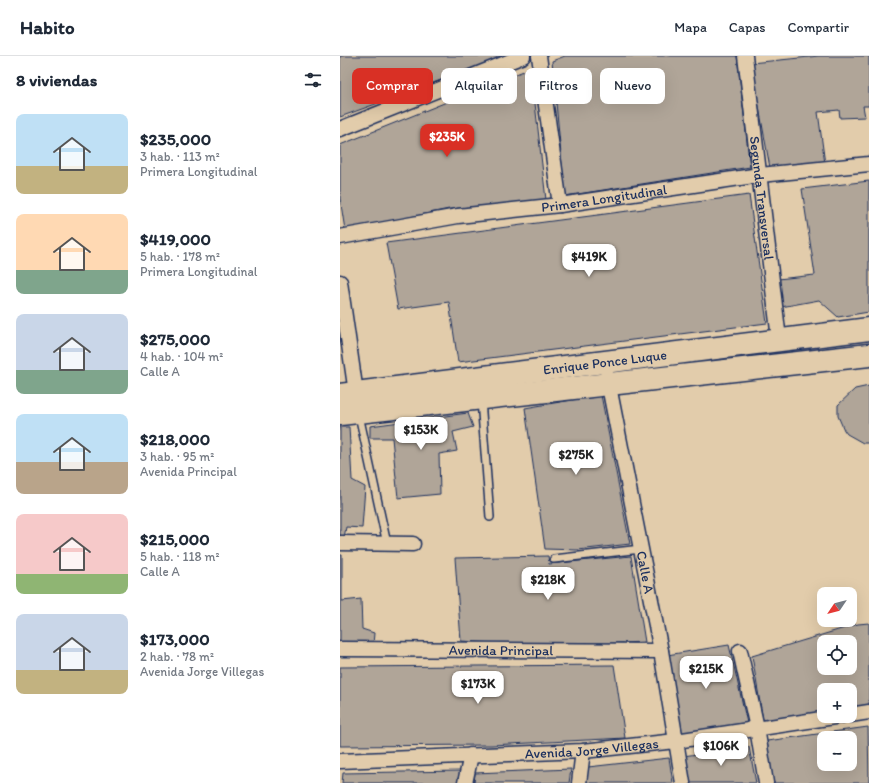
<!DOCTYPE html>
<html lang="es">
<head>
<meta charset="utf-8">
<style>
  :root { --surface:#fff; --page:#f6f6f7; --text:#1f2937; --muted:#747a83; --line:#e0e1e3; --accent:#d93025 }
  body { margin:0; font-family:Itim,sans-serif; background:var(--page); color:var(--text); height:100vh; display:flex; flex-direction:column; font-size:15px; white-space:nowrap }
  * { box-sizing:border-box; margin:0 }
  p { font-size:13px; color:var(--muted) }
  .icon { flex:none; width:22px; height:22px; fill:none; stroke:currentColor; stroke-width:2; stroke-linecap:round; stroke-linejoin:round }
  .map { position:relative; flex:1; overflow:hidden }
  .panel { display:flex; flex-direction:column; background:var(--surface); width:340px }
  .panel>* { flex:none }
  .guide { position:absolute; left:12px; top:12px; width:380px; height:36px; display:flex; gap:8px }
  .needle { width:26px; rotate:235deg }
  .tools { position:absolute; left:477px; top:531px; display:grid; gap:8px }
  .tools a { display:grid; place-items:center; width:40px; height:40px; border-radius:8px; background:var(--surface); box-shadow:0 4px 16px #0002; font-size:20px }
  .price { position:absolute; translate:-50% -34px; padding:0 9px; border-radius:8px; background:#fff; color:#222; font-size:13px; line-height:26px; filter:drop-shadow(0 1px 2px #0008) }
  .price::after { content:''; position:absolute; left:50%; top:24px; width:12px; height:9px; margin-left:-6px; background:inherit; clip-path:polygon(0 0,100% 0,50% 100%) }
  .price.active { background:var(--accent); color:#fff }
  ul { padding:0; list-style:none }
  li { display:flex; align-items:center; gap:12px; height:100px; padding:0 16px }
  li span { display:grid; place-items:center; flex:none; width:112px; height:80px; border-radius:8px; color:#555 }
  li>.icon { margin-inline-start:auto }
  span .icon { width:48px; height:48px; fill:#fffc; stroke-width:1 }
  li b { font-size:17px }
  h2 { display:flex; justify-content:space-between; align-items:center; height:48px; padding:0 16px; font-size:17px }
  .pill { padding:0 14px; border-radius:8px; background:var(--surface); box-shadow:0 4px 16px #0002; font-size:14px; line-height:36px }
  .pill.active { background:var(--accent); color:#fff }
  header { display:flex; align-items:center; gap:24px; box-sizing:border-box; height:56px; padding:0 20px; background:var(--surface); border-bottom:1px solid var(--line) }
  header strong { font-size:19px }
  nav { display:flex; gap:22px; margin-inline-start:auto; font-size:14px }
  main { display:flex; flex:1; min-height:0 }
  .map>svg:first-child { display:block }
  .building { fill:#b0a598; stroke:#1b2f5e; fill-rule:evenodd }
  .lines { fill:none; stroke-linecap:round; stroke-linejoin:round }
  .lane-casing { stroke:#1b2f5e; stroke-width:10 }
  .street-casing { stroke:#1b2f5e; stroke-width:17 }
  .primary-casing { stroke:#1b2f5e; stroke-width:25 }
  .lane { stroke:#e2ccab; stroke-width:7 }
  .street { stroke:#e2ccab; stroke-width:14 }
  .primary { stroke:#e2ccab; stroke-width:22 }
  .labels { text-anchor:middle; stroke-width:4; stroke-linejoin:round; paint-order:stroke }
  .street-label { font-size:14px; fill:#1b2f5e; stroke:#e2ccab }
</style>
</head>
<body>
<header>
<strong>Habito</strong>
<nav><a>Mapa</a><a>Capas</a><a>Compartir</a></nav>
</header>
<main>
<section class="panel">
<h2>8 viviendas<svg class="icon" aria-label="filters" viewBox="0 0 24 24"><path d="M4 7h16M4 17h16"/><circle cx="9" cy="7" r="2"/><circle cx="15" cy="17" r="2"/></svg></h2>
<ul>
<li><span style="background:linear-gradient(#bfe0f5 65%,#c2b280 0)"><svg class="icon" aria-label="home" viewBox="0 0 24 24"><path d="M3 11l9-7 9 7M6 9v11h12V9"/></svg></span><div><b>$235,000</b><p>3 hab. · 113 m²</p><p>Primera Longitudinal</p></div></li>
<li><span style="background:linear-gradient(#ffd9b3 70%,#7fa58c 0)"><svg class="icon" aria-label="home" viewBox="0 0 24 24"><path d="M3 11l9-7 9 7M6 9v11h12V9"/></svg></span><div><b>$419,000</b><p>5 hab. · 178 m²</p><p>Primera Longitudinal</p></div></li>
<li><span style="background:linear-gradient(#c9d6e8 70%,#7fa58c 0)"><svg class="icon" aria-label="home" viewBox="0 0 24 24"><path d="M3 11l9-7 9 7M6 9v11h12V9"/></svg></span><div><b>$275,000</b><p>4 hab. · 104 m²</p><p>Calle A</p></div></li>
<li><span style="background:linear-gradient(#bfe0f5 60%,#b9a48a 0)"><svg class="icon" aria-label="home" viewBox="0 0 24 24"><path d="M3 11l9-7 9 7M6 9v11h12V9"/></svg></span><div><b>$218,000</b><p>3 hab. · 95 m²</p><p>Avenida Principal</p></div></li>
<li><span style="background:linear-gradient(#f6c9c9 75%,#8fb573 0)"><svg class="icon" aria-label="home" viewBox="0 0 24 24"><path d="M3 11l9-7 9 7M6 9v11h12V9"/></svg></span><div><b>$215,000</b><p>5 hab. · 118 m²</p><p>Calle A</p></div></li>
<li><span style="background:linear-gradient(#c9d6e8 70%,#c2b280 0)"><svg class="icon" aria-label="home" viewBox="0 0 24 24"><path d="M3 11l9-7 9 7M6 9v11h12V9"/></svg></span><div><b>$173,000</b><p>2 hab. · 78 m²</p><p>Avenida Jorge Villegas</p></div></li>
</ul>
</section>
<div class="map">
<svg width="529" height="727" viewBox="0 0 529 727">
  <rect width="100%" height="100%" fill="#e2ccab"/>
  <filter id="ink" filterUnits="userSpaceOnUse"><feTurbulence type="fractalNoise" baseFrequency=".025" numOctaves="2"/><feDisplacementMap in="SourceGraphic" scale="8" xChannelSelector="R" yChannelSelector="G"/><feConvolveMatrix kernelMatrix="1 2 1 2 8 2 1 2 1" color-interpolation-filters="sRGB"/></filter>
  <g filter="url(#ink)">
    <path class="building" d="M0,0H167L0,61Z
      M225,0H397L410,111L225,140L212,5Z
      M479,0H529V50H523L525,61L500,62L499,54L478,56L485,108L430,112L411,7Z
      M191,12L206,144L109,153L5,174L0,142V89Z
      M529,125V256L498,261L479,244L441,251L438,223L475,219L462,133Z
      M409,139L427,267L118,306L109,246L58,253L46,187Z
      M529,330V387H523L507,378L504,374L498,360V349L515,333Z
      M261,339L290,488L238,494L205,493L185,352Z
      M128,357L133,371L113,376L117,395L99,398L100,438L58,442L52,382H30V370Z
      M0,371H9L12,424L25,431L22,472L6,471L4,482H0Z
      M0,499H2V545L21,543L22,573L34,577L33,589L0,588Z
      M208,500L209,508L291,500L305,586L205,590L121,585L115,502Z
      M529,567V649L510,652V634H484V656L423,664L412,600L518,568ZM484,586H510V612H484Z
      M389,589L407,667L341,679L327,599Z
      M274,609L285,682L151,689L0,690V611Z
      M528,671L529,727H433L427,685ZM484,682H510V708H484Z
      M409,691L416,727H348L343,700Z
      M329,702L333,727H246L248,711Z
      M231,713L229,727H134L135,717Z
      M121,715L119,727H2L3,717Z"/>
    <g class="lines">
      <defs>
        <path id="lane" d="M141,344L150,461
          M19,359L47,488
          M214,503L301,493"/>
        <g id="street">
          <path d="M199,0L220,149"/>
          <path id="s1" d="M405,0L439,283"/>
          <path d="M0,73L183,0"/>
          <path id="s2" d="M0,181L118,160L220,149L420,119L529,108"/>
          <path d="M0,226L17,344"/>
          <path id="s3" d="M267,320L321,595L343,727"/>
          <path d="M0,487L73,488"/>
          <path id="s4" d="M0,593L321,595"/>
          <path d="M400,595L417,672L426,727"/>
          <path d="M510,659L529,656"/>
          <path id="s5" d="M0,705L243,695L336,685L501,660"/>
          <path d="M125,727L131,699"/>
          <path d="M239,727L243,695"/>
        </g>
        <g id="primary">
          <path id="s6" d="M0,339L529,273"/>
          <path d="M0,358L529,299"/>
        </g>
      </defs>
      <use href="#lane" class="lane-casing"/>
      <use href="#street" class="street-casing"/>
      <use href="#primary" class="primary-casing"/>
      <use href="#lane" class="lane"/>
      <use href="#street" class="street"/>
      <use href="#primary" class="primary"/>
    </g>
  </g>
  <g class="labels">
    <g class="street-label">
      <text dy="5" stroke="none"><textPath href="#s1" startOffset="143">Segunda Transversal</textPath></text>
      <text dy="5" stroke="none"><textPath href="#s2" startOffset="267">Primera Longitudinal</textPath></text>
      <text dy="5" stroke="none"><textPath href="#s6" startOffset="267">Enrique Ponce Luque</textPath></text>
      <text dy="5" stroke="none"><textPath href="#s3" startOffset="200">Calle A</textPath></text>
      <text dy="5" stroke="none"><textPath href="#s4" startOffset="161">Avenida Principal</textPath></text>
      <text dy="5" stroke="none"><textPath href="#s5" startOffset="252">Avenida Jorge Villegas</textPath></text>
    </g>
  </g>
</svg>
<div class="tools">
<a><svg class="needle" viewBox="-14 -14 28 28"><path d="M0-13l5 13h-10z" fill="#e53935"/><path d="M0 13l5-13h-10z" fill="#747a83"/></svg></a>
<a><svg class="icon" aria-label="locate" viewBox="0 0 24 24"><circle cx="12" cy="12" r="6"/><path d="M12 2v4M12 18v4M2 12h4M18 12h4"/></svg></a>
<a>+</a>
<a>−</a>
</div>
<b class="price active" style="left:107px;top:102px">$235K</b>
<b class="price" style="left:249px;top:222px">$419K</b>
<b class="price" style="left:81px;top:395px">$153K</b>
<b class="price" style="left:236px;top:420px">$275K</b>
<b class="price" style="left:208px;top:545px">$218K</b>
<b class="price" style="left:366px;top:634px">$215K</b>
<b class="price" style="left:138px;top:649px">$173K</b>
<b class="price" style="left:381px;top:711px">$106K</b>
<div class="guide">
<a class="pill active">Comprar</a>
<a class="pill">Alquilar</a>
<a class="pill">Filtros</a>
<a class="pill">Nuevo</a>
</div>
</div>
</main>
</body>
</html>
